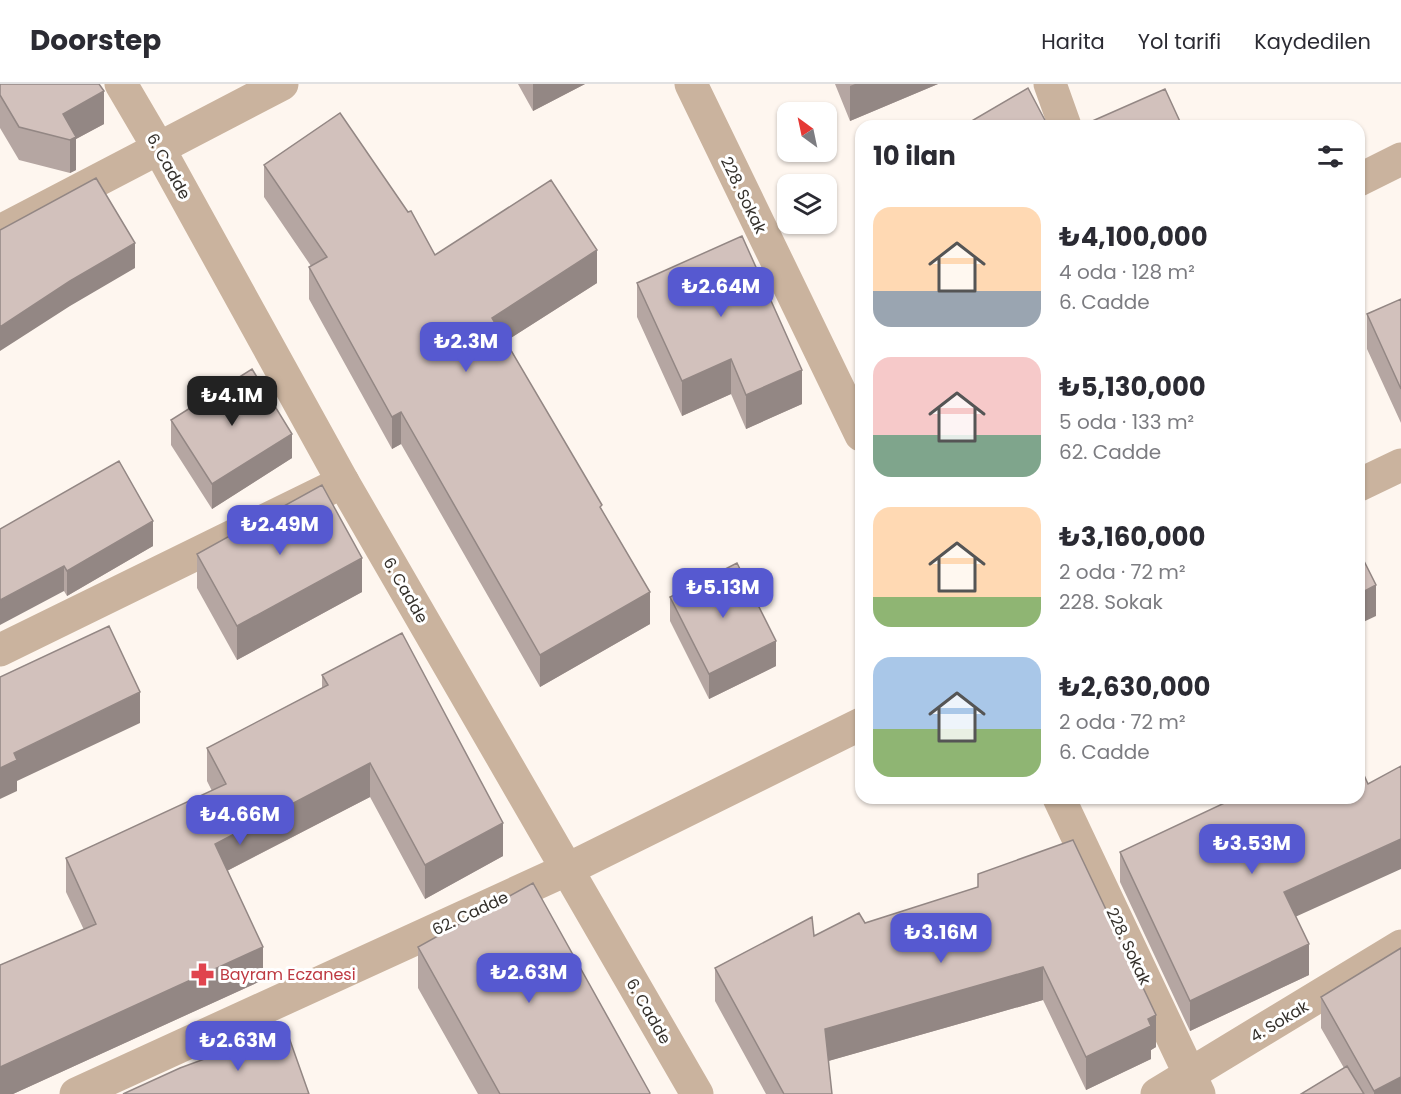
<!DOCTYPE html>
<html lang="tr">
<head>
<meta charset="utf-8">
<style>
  :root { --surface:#fff; --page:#f7f7f7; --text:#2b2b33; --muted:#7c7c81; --line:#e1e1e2; --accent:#5659d0 }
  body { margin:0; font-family:Poppins,sans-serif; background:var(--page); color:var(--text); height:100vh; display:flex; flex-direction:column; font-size:22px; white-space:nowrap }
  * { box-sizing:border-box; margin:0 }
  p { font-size:20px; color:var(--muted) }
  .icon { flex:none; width:33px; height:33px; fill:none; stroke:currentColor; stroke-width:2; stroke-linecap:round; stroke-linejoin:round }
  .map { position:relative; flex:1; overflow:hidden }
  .details { position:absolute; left:855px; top:36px; width:510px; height:684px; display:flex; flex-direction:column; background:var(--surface); border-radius:18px; box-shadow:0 2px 4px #0004 }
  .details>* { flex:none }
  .needle { width:39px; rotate:327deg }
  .controls { position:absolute; left:777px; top:18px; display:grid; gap:12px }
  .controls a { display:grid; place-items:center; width:60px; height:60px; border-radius:12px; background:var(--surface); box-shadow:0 2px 4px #0004; font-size:30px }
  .price { position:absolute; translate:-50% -51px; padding:0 14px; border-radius:12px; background:var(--accent); color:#fff; font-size:20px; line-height:39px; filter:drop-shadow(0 2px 3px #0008) }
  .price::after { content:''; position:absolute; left:50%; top:36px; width:18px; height:14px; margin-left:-9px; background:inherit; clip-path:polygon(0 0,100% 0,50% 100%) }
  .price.on { background:#222; color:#fff }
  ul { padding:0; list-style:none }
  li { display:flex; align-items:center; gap:18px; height:150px; padding:0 18px }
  li span { display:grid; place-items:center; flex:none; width:168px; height:120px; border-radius:18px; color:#555 }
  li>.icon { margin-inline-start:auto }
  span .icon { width:72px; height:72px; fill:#fffc; stroke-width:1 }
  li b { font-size:26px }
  h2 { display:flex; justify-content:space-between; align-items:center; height:72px; padding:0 18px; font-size:26px }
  header { display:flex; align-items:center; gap:36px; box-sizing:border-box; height:84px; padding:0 30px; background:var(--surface); border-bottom:2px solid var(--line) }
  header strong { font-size:28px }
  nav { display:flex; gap:33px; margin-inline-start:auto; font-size:21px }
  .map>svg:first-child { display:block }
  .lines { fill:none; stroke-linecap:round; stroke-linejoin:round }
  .minor { stroke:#cab39e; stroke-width:33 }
  .tertiary { stroke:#cab39e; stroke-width:33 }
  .wall { fill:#b5a6a2 }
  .shaded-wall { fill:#938784 }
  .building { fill:#d2c1bc; stroke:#938784; stroke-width:1.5 }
  .labels { text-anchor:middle; stroke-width:6; stroke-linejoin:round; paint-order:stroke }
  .street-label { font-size:16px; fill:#34302b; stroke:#fff }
  .health-label { font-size:16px; fill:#be3a42; stroke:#fff; text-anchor:start }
</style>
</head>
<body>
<header>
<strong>Doorstep</strong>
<nav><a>Harita</a><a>Yol tarifi</a><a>Kaydedilen</a></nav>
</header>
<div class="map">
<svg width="1401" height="1010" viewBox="0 0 1401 1010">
  <rect width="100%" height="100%" fill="#fef6ef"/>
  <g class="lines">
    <path class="minor" d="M691,0L861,351
      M1050,0L1065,42
      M1359,96L1401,75
      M0,566L343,398
      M1059,714L1199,1010
      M1157,1010L1401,862"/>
    <path class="tertiary" d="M121,0L158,63L343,398L697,1010
      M0,147L282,0
      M1359,401L1401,381
      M76,1010L568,785L861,640"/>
  </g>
  <path class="wall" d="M0,0L104,40L76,55V86L70,89L19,76L0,44Z
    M518,0H585L533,27Z
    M835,0H938L850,37Z
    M264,81L435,171L597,199L506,257L602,427L650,540L540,603L401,360L392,365L309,215V183L311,182L264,113Z
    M637,199L802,320L746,345L731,310L682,332L637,233Z
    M1401,215V339L1367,265V230Z
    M171,336L292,374L212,425L171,361Z
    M0,445L153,462L67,512L64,507Z
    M197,470L362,508L237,576L197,504Z
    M670,513L776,582L709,615L670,537Z
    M322,591L503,772L425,815L370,713L227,787L263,896L13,1010H0V881L84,846L66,808V774L212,707L207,697V664L322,604Z
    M1120,768L1296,833L1309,891L1190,947L1120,798Z
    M978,803L1156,963L1151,966V975L1086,1006L1043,916L828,977L832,1010H766L715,917V884L865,839Z
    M418,863L650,1010H478L418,904Z
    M1321,913L1401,1010H1301L1344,984L1321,944Z"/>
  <path class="shaded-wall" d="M533,0H585L533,27Z
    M855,0H938L850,37V2Z
    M104,7V40L76,55V86L70,89V56L63,30Z
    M135,159V184L70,222L0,267V243L70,197Z
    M597,166V199L492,266V234Z
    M731,275V310L682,332V297Z
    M802,286V320L746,345V311Z
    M401,328V360L392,365V333Z
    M292,350V374L212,425V400Z
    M153,437V462L67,512V487Z
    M362,474V508L237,576V542Z
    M64,482V507L0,541V516Z
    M1376,501V532L1359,540V510Z
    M650,508V540L540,603V571Z
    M776,557V582L709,615V590Z
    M140,608V639L17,697V707L0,715V684L14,669Z
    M370,679V713L215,793V760Z
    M503,739V772L425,815V781Z
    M1401,755V785L1284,838V808Z
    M1309,860V891L1190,947V917Z
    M263,863V896L13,1010H0V983Z
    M1043,883V916L825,978V945Z
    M1156,931V963L1151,966V975L1086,1006V973L1148,935Z
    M1401,993V1010H1374V1007Z"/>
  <path class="building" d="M0,0H99L104,7L63,30L76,53L70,56L19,43L0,11Z
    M1028,4L1048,42H963Z
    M1165,5L1182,42H1081Z
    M340,29L408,128L411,127L435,171L551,96L597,166L492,234L602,421L600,423L650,508L540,571L401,328L392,333L309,183L327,173L264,81Z
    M96,94L135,159L70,197L0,243V146Z
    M742,152L802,286L746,311L731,275L682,297L637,199Z
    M1401,215V305L1367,230Z
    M252,285L292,350L212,400L171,336Z
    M119,377L153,437L67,487L64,482L0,516V445Z
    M322,401L362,474L237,542L197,470Z
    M1359,467L1376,501L1359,510Z
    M737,479L776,557L709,590L670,513Z
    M109,542L140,608L14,669L17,676L0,684V593Z
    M402,549L503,739L425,781L370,679L215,760L263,863L0,983V881L96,840L66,774L226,700L207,664L328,601L322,591Z
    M1359,680L1368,700L1401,682V755L1284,808L1309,860L1190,917L1120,768L1235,714H1359Z
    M1073,756L1156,931L1148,935L1151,942L1086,973L1043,883L825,945L832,1010H784L715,884L812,833L814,852L859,829L865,839L978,803V790Z
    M533,799L650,1009L649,1010H500L418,863Z
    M1401,864V993L1374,1007L1321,913Z
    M286,945L309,1010H123L180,984Z
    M1347,982L1364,1010H1301Z"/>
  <defs>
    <symbol id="pharmacy-bare" viewBox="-9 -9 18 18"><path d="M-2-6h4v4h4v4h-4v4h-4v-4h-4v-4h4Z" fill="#e0444e" stroke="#fff" stroke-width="2.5" paint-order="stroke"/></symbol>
  </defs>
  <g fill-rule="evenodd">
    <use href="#pharmacy-bare" x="186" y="874" width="33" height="33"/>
  </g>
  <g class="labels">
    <g class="street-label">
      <text transform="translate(169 82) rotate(61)" y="6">6. Cadde</text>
      <text transform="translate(744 111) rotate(64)" y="6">228. Sokak</text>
      <text transform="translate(406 506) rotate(60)" y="6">6. Cadde</text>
      <text transform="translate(470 829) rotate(-25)" y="6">62. Cadde</text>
      <text transform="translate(1129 862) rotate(65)" y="6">228. Sokak</text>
      <text transform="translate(649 927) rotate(60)" y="6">6. Cadde</text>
      <text transform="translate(1279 937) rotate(-31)" y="6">4. Sokak</text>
    </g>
    <g class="health-label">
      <text x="220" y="896">Bayram Eczanesi</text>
    </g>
  </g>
</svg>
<div class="controls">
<a><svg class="needle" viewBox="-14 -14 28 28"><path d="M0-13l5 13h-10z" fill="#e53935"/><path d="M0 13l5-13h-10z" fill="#7c7c81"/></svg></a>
<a><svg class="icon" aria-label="layers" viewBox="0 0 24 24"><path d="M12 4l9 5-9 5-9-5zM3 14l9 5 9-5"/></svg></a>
</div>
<b class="price" style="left:721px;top:234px">₺2.64M</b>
<b class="price" style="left:466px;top:289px">₺2.3M</b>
<b class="price on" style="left:232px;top:343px">₺4.1M</b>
<b class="price" style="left:280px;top:472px">₺2.49M</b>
<b class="price" style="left:723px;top:535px">₺5.13M</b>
<b class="price" style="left:240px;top:762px">₺4.66M</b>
<b class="price" style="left:1252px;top:791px">₺3.53M</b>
<b class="price" style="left:941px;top:880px">₺3.16M</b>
<b class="price" style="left:529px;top:920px">₺2.63M</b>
<b class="price" style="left:238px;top:988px">₺2.63M</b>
<section class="details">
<h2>10 ilan<svg class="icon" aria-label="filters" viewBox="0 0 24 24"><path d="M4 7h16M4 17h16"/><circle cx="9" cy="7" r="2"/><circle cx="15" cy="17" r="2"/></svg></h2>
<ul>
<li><span style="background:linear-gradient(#ffd9b3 70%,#9aa5b1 0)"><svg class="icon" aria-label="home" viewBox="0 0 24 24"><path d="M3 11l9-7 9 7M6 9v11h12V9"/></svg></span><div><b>₺4,100,000</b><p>4 oda · 128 m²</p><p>6. Cadde</p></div></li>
<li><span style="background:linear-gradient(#f6c9c9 65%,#7fa58c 0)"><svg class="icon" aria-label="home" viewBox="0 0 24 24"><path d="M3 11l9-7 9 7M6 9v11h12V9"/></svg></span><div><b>₺5,130,000</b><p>5 oda · 133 m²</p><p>62. Cadde</p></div></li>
<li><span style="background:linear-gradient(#ffd9b3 75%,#8fb573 0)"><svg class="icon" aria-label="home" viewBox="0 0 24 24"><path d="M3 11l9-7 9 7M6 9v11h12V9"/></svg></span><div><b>₺3,160,000</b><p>2 oda · 72 m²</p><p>228. Sokak</p></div></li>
<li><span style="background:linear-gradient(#a9c7e8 60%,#8fb573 0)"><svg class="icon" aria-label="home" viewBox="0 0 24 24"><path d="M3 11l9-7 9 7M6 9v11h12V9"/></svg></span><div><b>₺2,630,000</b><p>2 oda · 72 m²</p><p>6. Cadde</p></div></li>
</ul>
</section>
</div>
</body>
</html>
